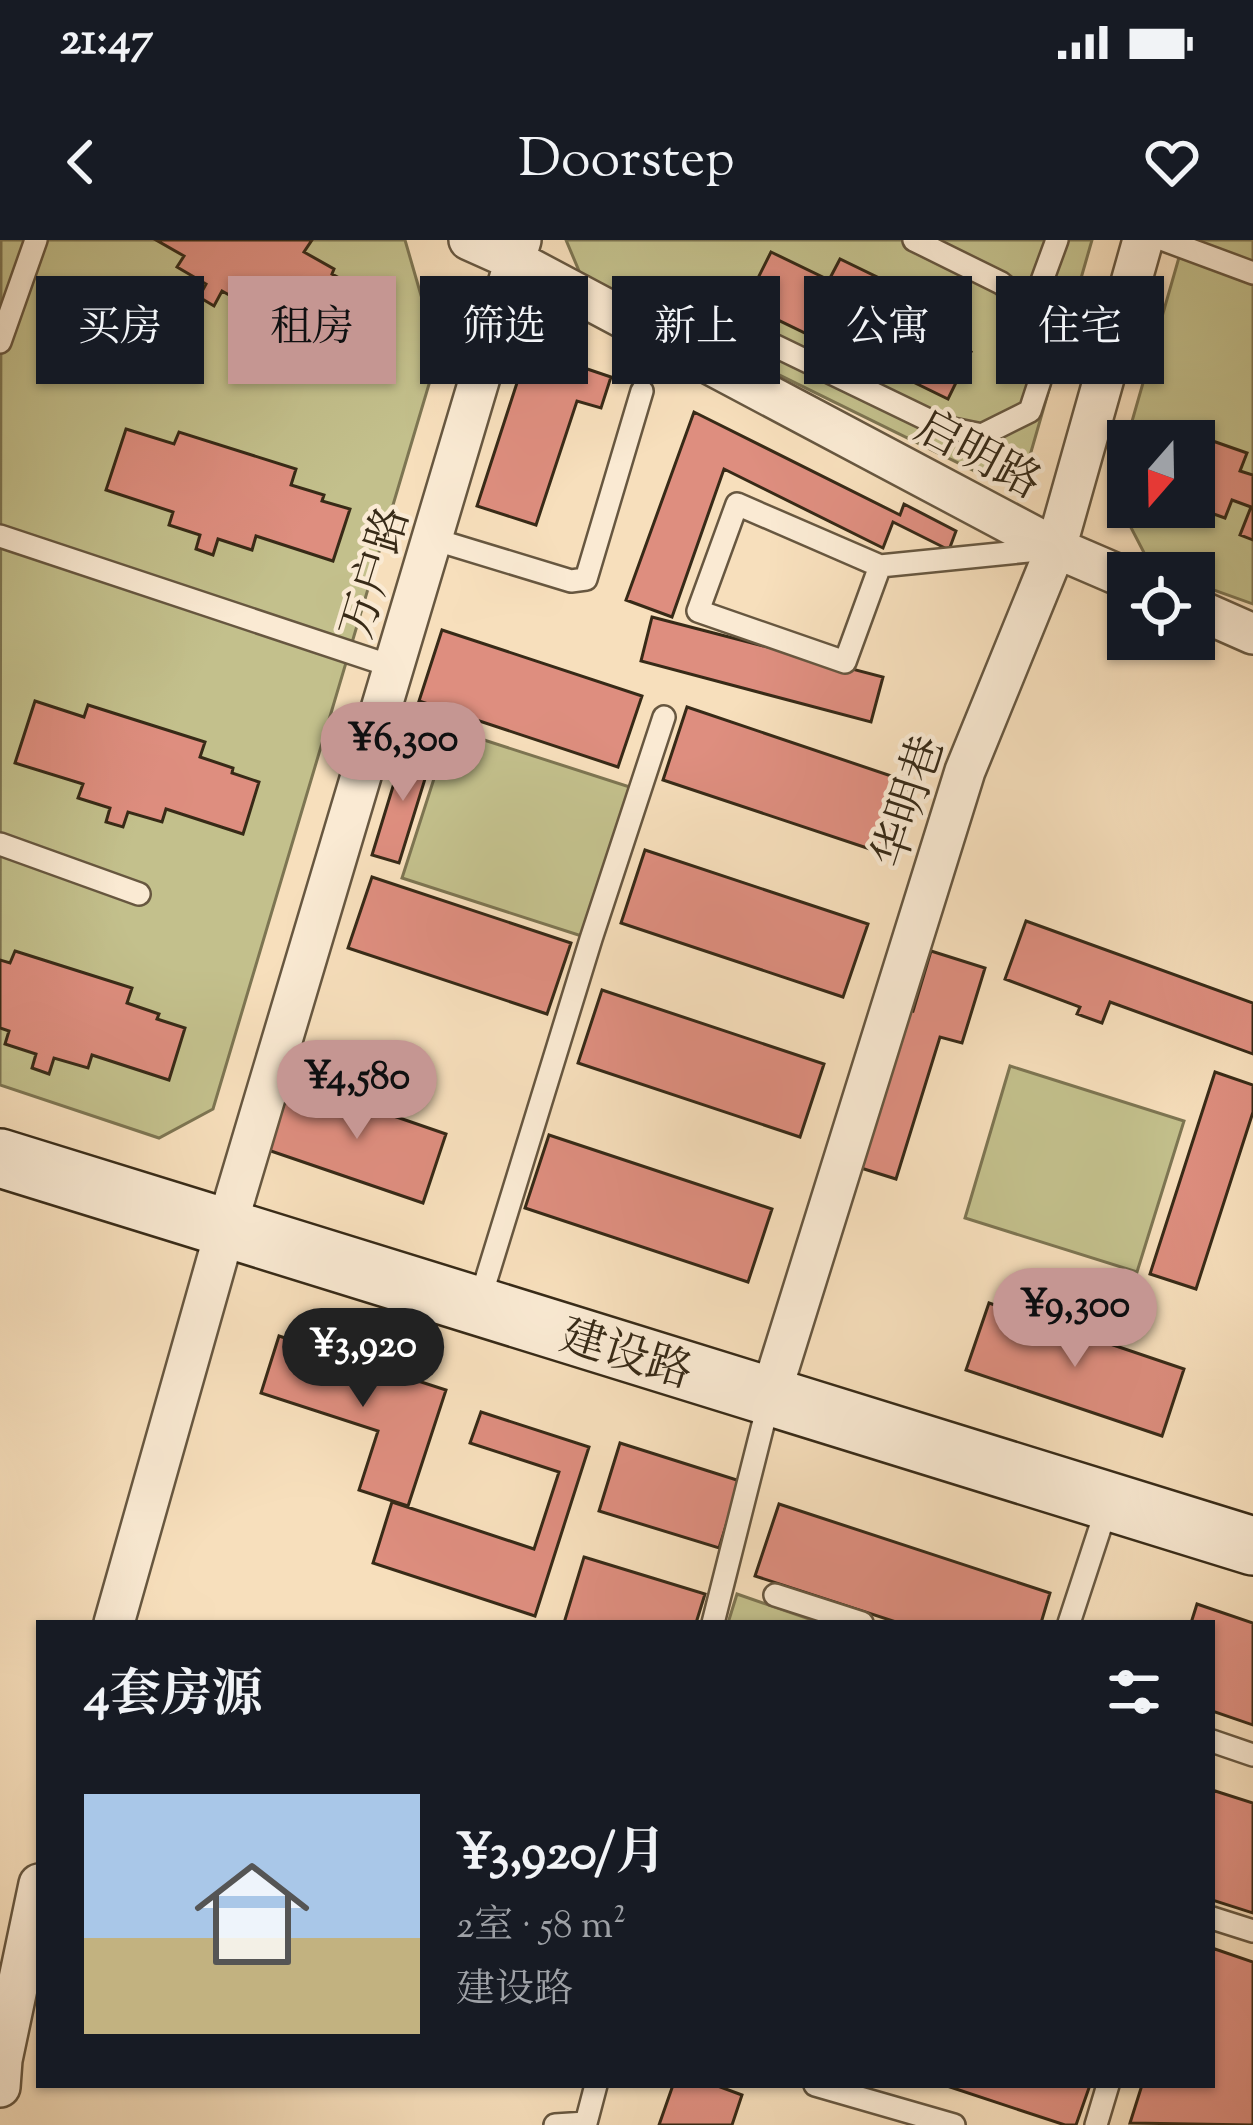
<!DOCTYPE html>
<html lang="zh">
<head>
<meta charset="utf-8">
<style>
  :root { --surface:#171b24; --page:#242831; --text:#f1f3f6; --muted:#9ea1a6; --accent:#c59692 }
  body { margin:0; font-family:"Sorts Mill Goudy","Noto Serif SC",serif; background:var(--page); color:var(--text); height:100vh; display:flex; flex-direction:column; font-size:45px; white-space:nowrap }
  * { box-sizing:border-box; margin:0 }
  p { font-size:39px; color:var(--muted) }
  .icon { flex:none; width:66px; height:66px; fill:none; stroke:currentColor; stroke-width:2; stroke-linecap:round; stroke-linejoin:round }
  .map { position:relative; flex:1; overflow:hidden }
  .sheet { position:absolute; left:36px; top:1380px; width:1179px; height:468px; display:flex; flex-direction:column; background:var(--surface); border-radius:0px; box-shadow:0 3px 9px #0004 }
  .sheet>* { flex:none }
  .guide { position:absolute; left:36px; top:36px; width:1182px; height:108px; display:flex; gap:24px }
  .needle { width:78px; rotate:200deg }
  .controls { position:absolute; left:1107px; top:180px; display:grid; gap:24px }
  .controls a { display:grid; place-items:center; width:108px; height:108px; border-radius:0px; background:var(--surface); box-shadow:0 3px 9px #0004; font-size:60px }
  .price { position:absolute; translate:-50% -102px; padding:0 27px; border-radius:42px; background:var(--accent); color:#111; font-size:39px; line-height:78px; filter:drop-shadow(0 3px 6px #0008) }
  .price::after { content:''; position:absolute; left:50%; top:72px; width:36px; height:27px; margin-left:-18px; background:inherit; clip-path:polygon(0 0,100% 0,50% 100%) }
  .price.active { background:#222; color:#fff }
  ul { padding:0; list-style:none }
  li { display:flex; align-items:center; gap:36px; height:300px; padding:0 48px }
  li span { display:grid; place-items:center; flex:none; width:336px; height:240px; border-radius:0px; color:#555 }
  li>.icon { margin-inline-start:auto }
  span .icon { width:144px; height:144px; fill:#fffc; stroke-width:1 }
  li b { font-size:51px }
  h2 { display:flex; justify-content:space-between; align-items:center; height:144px; padding:0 48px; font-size:51px }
  .pill { padding:0 42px; border-radius:0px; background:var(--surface); box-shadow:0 3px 9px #0004; font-size:42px; line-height:108px }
  .pill.active { background:var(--accent); color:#111 }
  .status { display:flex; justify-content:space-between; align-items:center; height:84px; padding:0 60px; background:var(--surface); direction:ltr }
  .status svg { height:33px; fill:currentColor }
  header { display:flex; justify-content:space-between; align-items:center; height:156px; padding:0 48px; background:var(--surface); font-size:54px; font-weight:600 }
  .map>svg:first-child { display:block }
  .green { fill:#c3c08c; stroke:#7d7552; stroke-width:3; fill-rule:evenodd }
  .building { fill:#de8e7f; stroke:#372a17; stroke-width:3 }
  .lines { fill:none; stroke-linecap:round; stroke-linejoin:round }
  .lane-casing { stroke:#675740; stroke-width:26 }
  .street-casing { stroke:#675740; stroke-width:44 }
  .secondary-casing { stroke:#372a17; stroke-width:62 }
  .lane { stroke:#faead3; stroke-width:21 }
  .street { stroke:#faead3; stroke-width:39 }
  .secondary { stroke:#faead3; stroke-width:57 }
  .labels { text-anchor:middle; stroke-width:9; stroke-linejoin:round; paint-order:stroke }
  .street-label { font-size:45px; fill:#372a17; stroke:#faead3 }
</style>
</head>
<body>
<div class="status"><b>21:47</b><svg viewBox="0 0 49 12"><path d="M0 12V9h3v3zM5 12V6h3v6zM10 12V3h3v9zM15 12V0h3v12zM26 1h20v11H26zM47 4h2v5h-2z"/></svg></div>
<header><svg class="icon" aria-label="back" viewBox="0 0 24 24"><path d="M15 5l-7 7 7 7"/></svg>Doorstep<svg class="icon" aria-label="heart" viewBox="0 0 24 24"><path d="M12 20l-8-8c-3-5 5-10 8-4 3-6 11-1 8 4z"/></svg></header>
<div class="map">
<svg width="1253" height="1885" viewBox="0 0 1253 1885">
  <rect width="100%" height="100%" fill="#f7dfbc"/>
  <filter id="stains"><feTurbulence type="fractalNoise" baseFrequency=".00167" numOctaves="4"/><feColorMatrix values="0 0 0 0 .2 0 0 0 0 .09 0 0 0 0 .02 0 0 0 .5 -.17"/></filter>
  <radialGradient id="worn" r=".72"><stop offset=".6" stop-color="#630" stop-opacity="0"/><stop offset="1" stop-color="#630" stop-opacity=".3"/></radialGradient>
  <path class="green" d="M1,0H405L438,114L213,869L159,898L0,845Z
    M566,0H1092L1029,219L993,240L582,38Z
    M1184,0H1253V364L1194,343V333H1163L1153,330L1112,251ZM1128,201H1194V267H1128Z
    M450,489L639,550L591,699L402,638Z
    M1010,826L1184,881L1137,1032L965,978Z
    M737,1354L821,1383H728Z"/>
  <path class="building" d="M156,0H312L304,12L334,29L332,34L358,48L331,96L261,56L254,69L222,51L214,66L199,57L206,44L177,27L184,16Z
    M771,12L829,40L840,19L945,70L934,93L971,112L948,159L866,119L860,131L813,108L817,99L745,64Z
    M528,109L611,137L601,168L577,161L536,285L477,266Z
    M694,172L900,275L904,264L956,291L949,310L893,282L883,308L724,229L672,377L626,360Z
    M126,189L174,204L179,192L296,229L291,245L324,255L322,261L350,269L333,321L256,296L252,310L218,299L213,315L196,309L200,295L169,285L173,272L106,250Z
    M1187,192L1247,213L1240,231L1253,235V300L1240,295L1251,267L1232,260L1225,278L1194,267V201H1183Z
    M652,377L883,437L871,482L641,421Z
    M442,390L642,456L618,527L419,461Z
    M35,461L84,477L88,465L205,502L200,517L233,528L232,533L259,542L243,594L166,569L162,582L128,572L123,587L106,582L110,568L78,558L83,544L15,523Z
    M687,467L909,542L885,614L663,540Z
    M406,504L433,513L399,623L372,615Z
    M645,610L868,684L843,757L621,683Z
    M372,637L571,703L547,774L348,708Z
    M1026,681L1253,763V814L1110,762L1102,783L1077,774L1080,767L1005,739Z
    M15,711L132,748L127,763L159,774L157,779L185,788L169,840L92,815L88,828L54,818L49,834L32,828L36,814L5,804L9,791L0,788V720L10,723Z
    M931,711L985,728L962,803L940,797L896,939L845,923L894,765L913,771Z
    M602,750L824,824L800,897L578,823Z
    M1215,832L1253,845V872L1196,1049L1150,1034Z
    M292,841L446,894L423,963L268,910Z
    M549,895L772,969L748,1042L525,968Z
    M989,1063L1184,1129L1162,1196L966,1130Z
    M279,1096L446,1150L408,1266L359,1250L378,1191L261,1153Z
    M481,1172L589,1207L535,1376L373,1323L392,1262L534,1309L559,1232L470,1203Z
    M620,1203L740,1241L719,1308L599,1271Z
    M779,1264L1050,1353L1041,1383H899L755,1336Z
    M584,1317L705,1354L696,1383H564Z
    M1197,1364L1253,1383V1485L1212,1471V1383H1191Z
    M1212,1550L1253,1563V1673L1212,1660Z
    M1212,1708L1253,1722V1885L1130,1883L1142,1845H1212Z
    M673,1845H715L742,1855L732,1885H659Z
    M944,1845H1090L1076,1885H1065Z"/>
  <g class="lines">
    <defs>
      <path id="lane" d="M1164,0L1253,33
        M1032,68L1057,0
        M0,102L36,0
        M746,145L763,100L943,187L982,195L1030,171L1048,116L1032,68L1001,43L914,0
        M0,296L394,427
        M433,299L571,341L586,339L642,151
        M880,326L845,422L698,371L737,264L880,326L1049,309
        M0,604L139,654
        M478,1066L591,699L664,477
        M775,1355L862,1383
        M713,1383L770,1157
        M1069,1383L1108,1264
        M1212,1501L1253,1515
        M1212,1678L1253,1691
        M815,1845L954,1885
        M555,1885L586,1883L596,1845
        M1096,1885L1108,1845"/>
      <path id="street" d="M469,0L516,21L1056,308L1128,339
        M1194,368L1253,394
        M770,1156L965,531L1056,308L1143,0
        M114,1383L226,988L521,0
        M0,1847L2,1820L39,1644"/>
      <path id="secondary" d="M0,918L1253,1306"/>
    </defs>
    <use href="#lane" class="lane-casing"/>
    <use href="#street" class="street-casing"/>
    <use href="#secondary" class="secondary-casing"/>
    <use href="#lane" class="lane"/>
    <use href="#street" class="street"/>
    <use href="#secondary" class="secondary"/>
  </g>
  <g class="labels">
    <g class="street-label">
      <text transform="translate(979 213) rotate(28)" y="16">启明路</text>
      <text transform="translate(373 332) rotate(-73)" y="16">万户路</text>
      <text transform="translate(907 561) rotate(-72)" y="16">华明巷</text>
      <text transform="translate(627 1112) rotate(17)" y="16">建设路</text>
    </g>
  </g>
  <rect width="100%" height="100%" filter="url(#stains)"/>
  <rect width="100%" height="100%" fill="url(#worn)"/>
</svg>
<div class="controls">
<a><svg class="needle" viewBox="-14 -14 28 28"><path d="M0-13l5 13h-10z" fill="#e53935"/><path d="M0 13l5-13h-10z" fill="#9ea1a6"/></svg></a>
<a><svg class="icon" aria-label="locate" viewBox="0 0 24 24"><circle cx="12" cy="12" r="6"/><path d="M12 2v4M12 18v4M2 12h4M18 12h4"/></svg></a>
</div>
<b class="price" style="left:403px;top:564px">¥6,300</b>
<b class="price" style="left:357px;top:902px">¥4,580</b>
<b class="price" style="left:1075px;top:1130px">¥9,300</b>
<b class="price active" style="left:363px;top:1170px">¥3,920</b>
<div class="guide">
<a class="pill">买房</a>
<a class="pill active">租房</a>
<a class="pill">筛选</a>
<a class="pill">新上</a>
<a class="pill">公寓</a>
<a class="pill">住宅</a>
</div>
<section class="sheet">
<h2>4套房源<svg class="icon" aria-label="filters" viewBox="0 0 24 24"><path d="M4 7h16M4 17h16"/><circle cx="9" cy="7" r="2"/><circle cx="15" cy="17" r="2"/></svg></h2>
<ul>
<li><span style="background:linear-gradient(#a9c7e8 60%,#c2b280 0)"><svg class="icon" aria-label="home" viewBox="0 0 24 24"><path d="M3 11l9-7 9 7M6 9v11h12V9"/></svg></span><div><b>¥3,920/月</b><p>2室 · 58 m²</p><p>建设路</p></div></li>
</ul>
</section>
</div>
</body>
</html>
